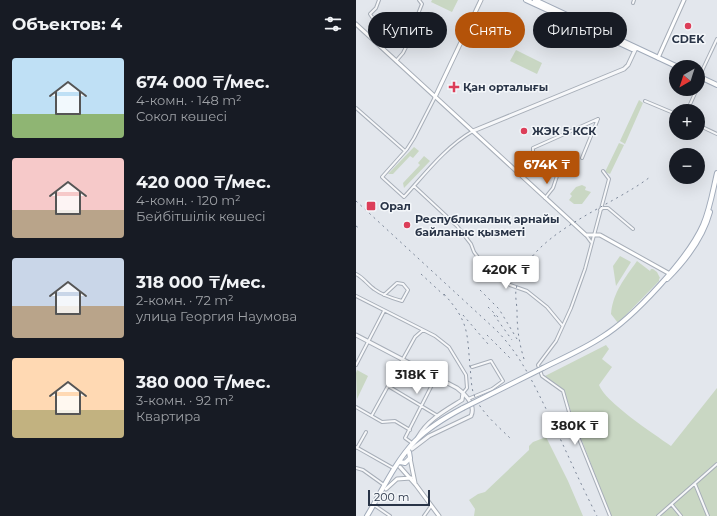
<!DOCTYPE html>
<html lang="ru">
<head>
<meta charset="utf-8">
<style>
  :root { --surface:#171b24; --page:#20242c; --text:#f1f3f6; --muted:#9ea1a6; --accent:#b45309 }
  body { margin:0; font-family:Montserrat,sans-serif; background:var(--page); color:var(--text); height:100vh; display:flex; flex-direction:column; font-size:15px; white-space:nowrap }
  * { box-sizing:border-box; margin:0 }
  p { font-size:13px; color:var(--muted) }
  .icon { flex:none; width:22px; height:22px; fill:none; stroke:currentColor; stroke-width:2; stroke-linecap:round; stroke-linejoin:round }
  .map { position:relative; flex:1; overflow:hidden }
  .panel { display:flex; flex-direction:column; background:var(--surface); width:356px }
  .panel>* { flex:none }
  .top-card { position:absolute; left:12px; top:12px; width:289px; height:36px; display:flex; gap:8px }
  .needle { width:26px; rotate:219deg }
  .buttons { position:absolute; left:313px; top:60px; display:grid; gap:8px }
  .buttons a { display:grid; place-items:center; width:36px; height:36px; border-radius:50%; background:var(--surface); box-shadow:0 4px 16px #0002; font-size:20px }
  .scale { position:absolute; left:12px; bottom:10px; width:62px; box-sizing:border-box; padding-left:4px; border:2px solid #293447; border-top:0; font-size:11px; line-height:14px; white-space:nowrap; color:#293447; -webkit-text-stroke:3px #f3f6f9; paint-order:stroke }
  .price { position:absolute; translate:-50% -34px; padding:0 9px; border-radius:4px; background:#fff; color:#222; font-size:13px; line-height:26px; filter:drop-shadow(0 1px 2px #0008) }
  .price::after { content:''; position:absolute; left:50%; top:24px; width:12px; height:9px; margin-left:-6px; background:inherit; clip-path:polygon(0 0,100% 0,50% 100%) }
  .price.on { background:var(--accent); color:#fff }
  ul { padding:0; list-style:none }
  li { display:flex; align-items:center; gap:12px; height:100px; padding:0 12px }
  li span { display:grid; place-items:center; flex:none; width:112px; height:80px; border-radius:4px; color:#555 }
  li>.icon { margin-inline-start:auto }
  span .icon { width:48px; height:48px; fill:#fffc; stroke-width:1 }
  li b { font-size:17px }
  h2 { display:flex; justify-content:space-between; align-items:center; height:48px; padding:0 12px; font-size:17px }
  .pill { padding:0 14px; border-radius:18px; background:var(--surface); box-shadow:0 4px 16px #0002; font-size:14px; line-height:36px }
  .pill.on { background:var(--accent); color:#fff }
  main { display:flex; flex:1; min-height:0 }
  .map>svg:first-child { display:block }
  .green { fill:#c9d7c3 }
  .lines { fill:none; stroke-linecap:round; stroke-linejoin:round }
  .minor-casing { stroke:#a7aeb8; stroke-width:4 }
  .tertiary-casing { stroke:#a7aeb8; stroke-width:5 }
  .secondary-casing { stroke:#a7aeb8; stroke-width:5 }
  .primary-casing { stroke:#a1abba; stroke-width:6 }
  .minor { stroke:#f7f8fa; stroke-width:2 }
  .tertiary { stroke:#f7f8fa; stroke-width:3 }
  .secondary { stroke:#fff; stroke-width:3 }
  .primary { stroke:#fff; stroke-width:4 }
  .rail { stroke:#7b8698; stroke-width:1; stroke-dasharray:2 4; stroke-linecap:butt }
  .primary-bridge-casing { stroke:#a1abba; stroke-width:6; stroke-linecap:butt }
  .primary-bridge { stroke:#fff; stroke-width:4 }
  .poi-dot { fill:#dc3e59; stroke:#f3f6f9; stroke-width:1.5 }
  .labels { text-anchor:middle; stroke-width:3; stroke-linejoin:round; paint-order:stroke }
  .poi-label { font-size:11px; font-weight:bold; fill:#293447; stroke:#f3f6f9; text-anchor:start }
</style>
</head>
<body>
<main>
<section class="panel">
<h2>Объектов: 4<svg class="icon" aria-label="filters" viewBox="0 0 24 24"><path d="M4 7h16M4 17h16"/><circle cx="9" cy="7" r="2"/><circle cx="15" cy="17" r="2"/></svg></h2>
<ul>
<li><span style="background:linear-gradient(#bfe0f5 70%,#8fb573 0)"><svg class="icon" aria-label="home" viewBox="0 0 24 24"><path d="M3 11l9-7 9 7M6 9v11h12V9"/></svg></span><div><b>674 000 ₸/мес.</b><p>4-комн. · 148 m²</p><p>Сокол көшесі</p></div></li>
<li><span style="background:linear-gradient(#f6c9c9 65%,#b9a48a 0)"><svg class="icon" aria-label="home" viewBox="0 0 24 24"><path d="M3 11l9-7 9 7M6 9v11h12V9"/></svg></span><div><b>420 000 ₸/мес.</b><p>4-комн. · 120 m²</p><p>Бейбітшілік көшесі</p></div></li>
<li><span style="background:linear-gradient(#c9d6e8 60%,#b9a48a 0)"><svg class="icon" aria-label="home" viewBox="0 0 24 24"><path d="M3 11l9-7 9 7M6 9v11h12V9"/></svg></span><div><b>318 000 ₸/мес.</b><p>2-комн. · 72 m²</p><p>улица Георгия Наумова</p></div></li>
<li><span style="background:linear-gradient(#ffd9b3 65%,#c2b280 0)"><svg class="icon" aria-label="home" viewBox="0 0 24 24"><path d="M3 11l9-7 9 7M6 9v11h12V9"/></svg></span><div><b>380 000 ₸/мес.</b><p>3-комн. · 92 m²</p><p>Квартира</p></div></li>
</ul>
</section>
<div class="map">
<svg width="361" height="516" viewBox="0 0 361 516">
  <rect width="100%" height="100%" fill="#e3e7ed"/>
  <path class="green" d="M76,0H102L96,12L75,2Z
    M160,50L186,63L181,74L154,61Z
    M283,100L287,103L269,144L264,141Z
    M263,143L268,145L254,174L249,172Z
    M58,147L63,151L57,158L54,156L37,174H32Z
    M68,156L74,161L48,188L47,183L64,165L62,163Z
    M226,185L230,187L229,190L235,192L226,204H218L213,200L216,196L214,194L220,187Z
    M264,256L275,262L260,286L257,266Z
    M281,261L294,271L295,269H297L301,272L304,278L303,279V281L262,323L255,314C257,292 269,278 281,261Z
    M250,345L253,349L246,359L256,367L243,385C249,402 298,434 315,446L361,388V516H255L218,420L207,389L189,376Z
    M1,370L12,376L1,399L0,373Z
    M190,437L212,481L227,516H118L119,509L113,500L122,494L129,492L173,450V446L177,442Z"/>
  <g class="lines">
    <defs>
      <path id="minor" d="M277,3L278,0
        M20,42L33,29L32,25L16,17L14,14L20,8L23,0
        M40,61L47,53L57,33L58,24L66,4L63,0
        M342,86L345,73L361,39
        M79,97L58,138L51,149L26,177L48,197C69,174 89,147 117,131
        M289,101L320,114
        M0,108L49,151
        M331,111L341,89
        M342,125L361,134
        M226,158L242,119
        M247,171L253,179L229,269L215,308L200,341L182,365L186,376L207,391L215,419L254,516
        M58,186L101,226L115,244L118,252L127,264L154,285L171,291L191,307L206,325
        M189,198L197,188L201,176L177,151V148L242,119
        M244,210L247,208H252L277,229
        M230,235L235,242
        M0,274C8,278 11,284 18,289C26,295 35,298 46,301L52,290L47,284L41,283L28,295
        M0,296L79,336L93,347L110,375L111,388L107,393
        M0,365L28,311
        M32,386L82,416
        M112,399L136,389L147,381L135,361L116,367
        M0,407L26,422L39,421L54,430
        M16,415L59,337L67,330
        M56,443L49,438L80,377
        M0,447L37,468
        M1,448L10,432
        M0,468L7,470L28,485
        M339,484L352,516
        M18,505L34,516
        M316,505L325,516
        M68,516L75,506
        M302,516L361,464"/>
      <path id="tertiary" d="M117,131L268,69L272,65L280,48
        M0,335L101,388C109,394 120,405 115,416L73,436L56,449
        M62,437C71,420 90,410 106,400L107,393"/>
      <path id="secondary" d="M0,24L230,235H244L314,274
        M302,58L328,0
        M79,97L125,0
        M54,458L59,483
        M44,467L60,485L83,516
        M30,489L41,479L55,478"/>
      <path id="primary" d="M170,0L276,49L280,48
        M179,0L322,67
        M342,76L361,85
        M311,279C330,260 347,238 354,212
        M187,368C207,358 228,349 246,337C277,318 332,259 347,225C354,209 357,190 361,173
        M44,462L49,463L54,458L53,452
        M11,516C26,491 39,462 59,441C73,427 90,417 107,408"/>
    </defs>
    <use href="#minor" class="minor-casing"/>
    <use href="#tertiary" class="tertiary-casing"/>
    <use href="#secondary" class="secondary-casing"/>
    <use href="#primary" class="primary-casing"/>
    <use href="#minor" class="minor"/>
    <use href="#tertiary" class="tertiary"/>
    <use href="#secondary" class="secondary"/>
    <use href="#primary" class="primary"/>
    <path class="rail" d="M0,201L140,330C166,356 180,389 196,421C211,453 225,485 241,516
      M0,226L3,228
      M65,274L91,298
      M124,290L143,309L161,339
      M88,294C113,322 111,332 114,367C115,375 115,384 117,392C123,411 142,426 156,440
      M132,307L144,319
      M107,315L132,344
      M138,315L156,340
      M131,335L155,359
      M168,359C163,343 161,328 161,311C161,305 159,297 160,290C169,234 254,208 294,177"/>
    <defs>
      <path id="primary-bridge" d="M107,408L187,368"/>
    </defs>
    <use href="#primary-bridge" class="primary-bridge-casing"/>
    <use href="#primary-bridge" class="primary-bridge"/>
  </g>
  <g class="poi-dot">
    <circle cx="332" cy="26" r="4"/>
    <path d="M96 81h4v4h4v4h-4v4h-4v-4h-4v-4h4z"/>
    <circle cx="168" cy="131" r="4"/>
    <rect x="10" y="201" width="10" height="10" rx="2"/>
    <circle cx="51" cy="225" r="4"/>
  </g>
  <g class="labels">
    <g class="poi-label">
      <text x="332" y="43" text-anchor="middle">CDEK</text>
      <text x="107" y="91">Қан орталығы</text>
      <text x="176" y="135">ЖЭК 5 КСК</text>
      <text x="24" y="210">Орал</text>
      <text x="59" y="223">Республикалық арнайы<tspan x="59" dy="13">байланыс қызметі</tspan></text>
    </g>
  </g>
</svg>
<div class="buttons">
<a><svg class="needle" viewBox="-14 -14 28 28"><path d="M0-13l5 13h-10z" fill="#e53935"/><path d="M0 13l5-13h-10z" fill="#9ea1a6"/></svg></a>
<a>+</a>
<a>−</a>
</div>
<div class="scale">200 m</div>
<b class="price on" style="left:191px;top:185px">674K ₸</b>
<b class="price" style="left:150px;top:290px">420K ₸</b>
<b class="price" style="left:61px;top:395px">318K ₸</b>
<b class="price" style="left:219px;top:446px">380K ₸</b>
<div class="top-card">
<a class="pill">Купить</a>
<a class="pill on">Снять</a>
<a class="pill">Фильтры</a>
</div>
</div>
</main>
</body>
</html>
